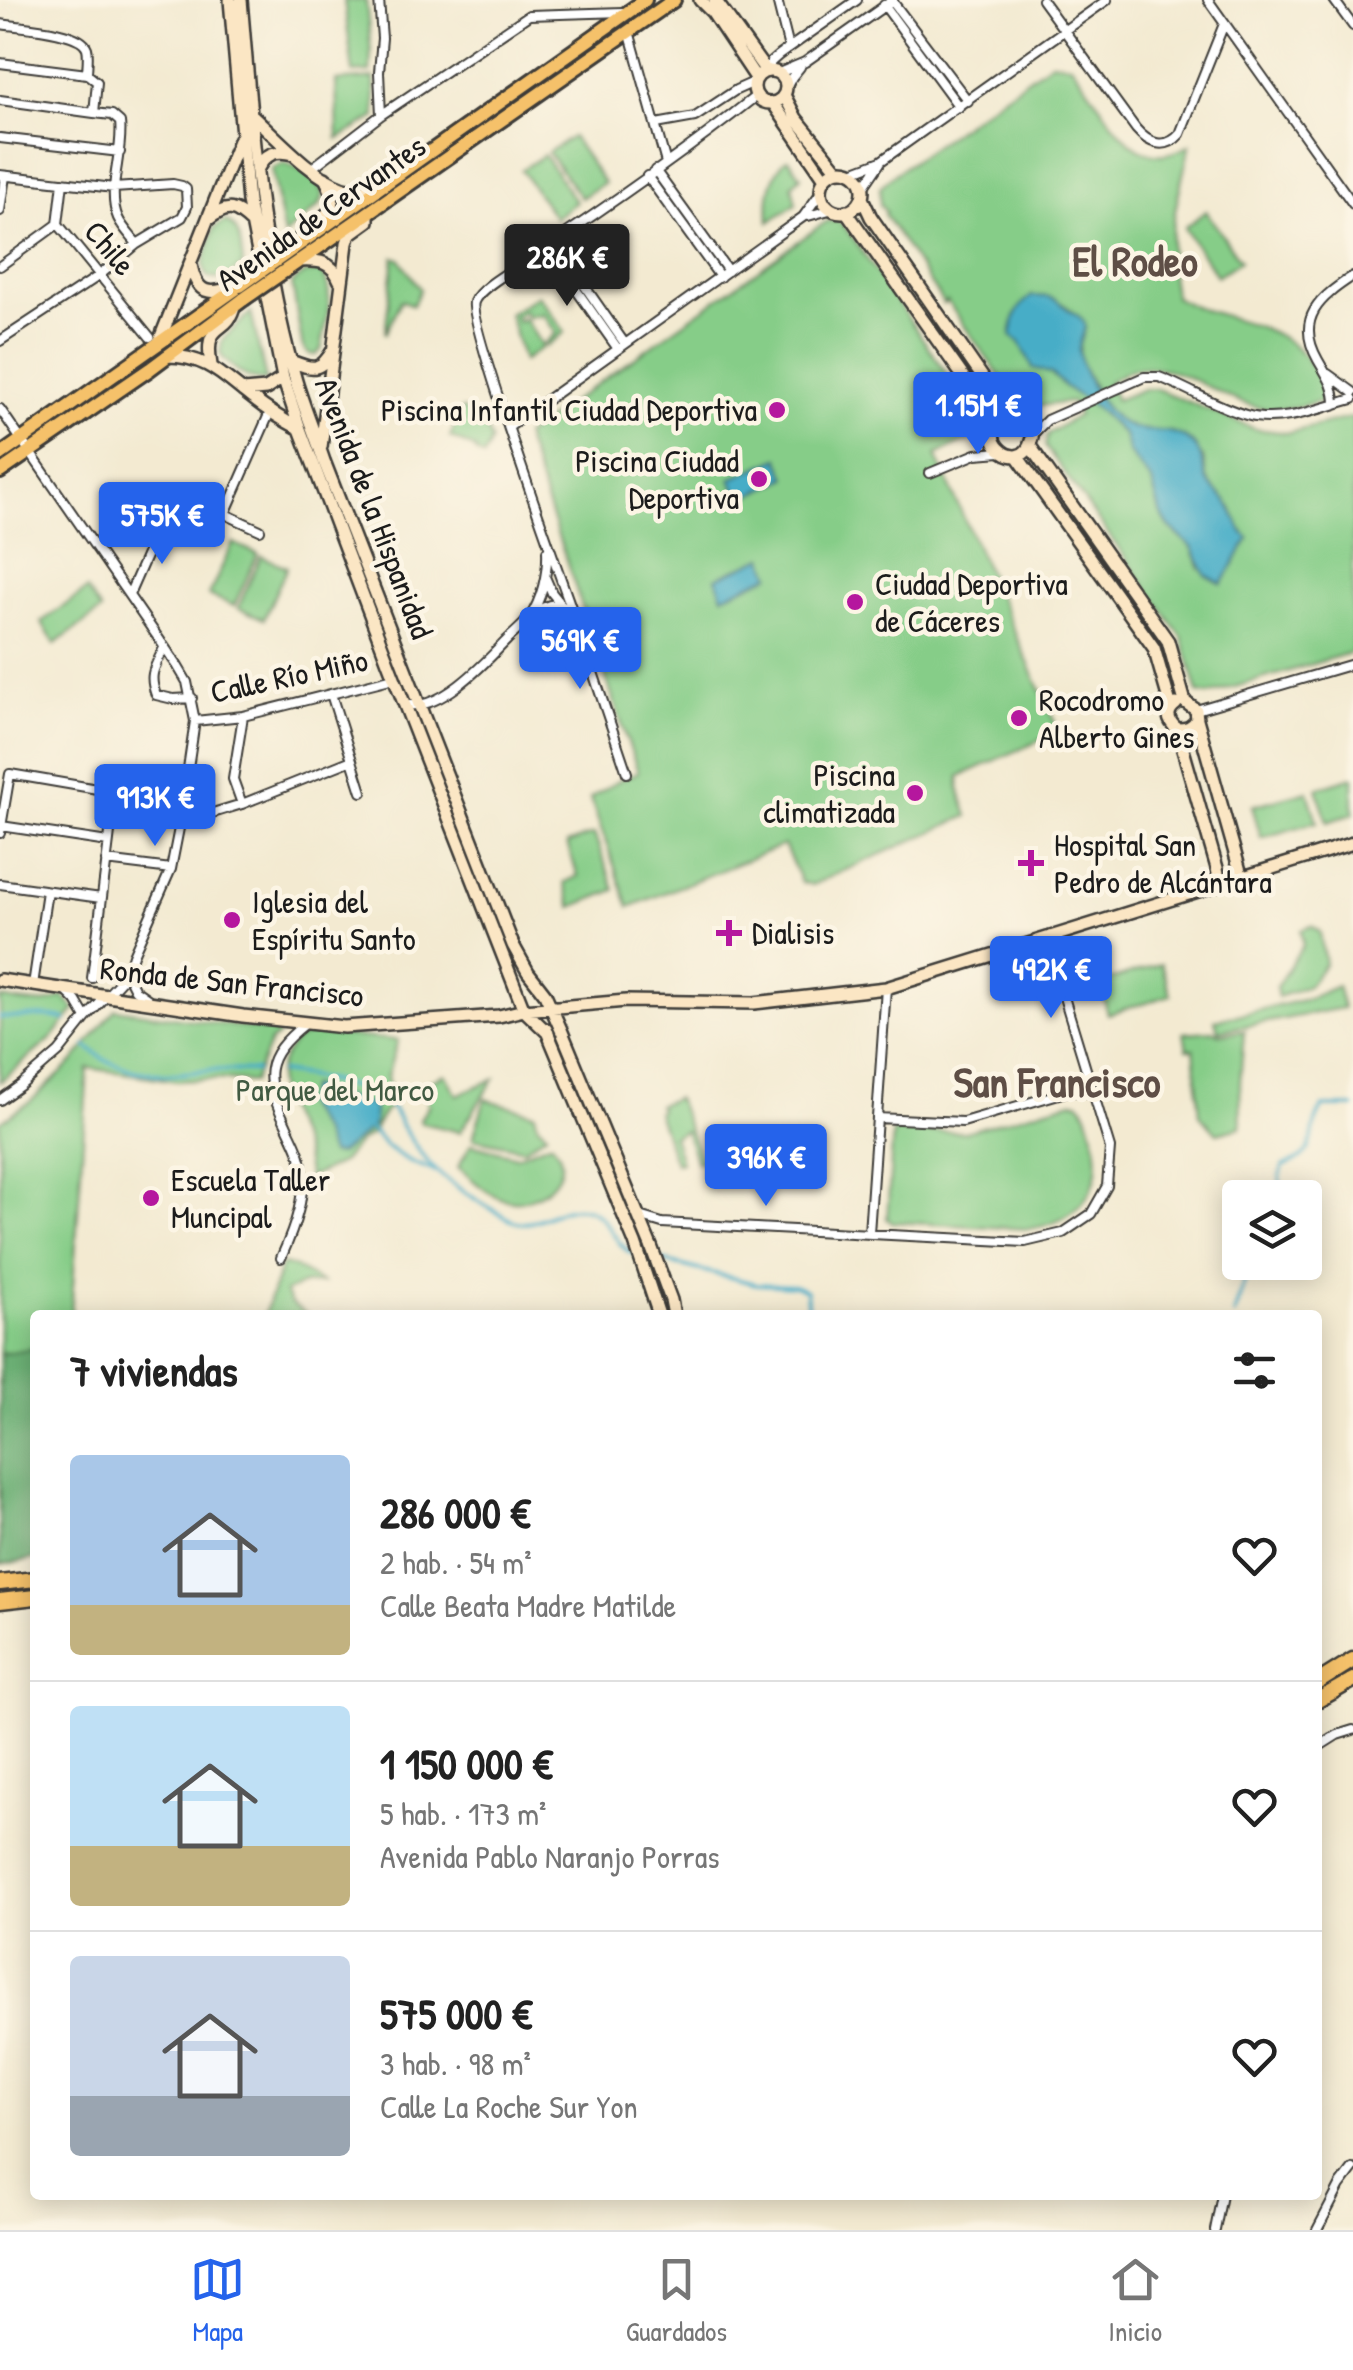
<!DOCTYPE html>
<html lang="es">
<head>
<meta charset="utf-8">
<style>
  :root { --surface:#fff; --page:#f2f2f2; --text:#222; --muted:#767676; --line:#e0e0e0; --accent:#2563eb }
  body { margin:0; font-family:"Patrick Hand",sans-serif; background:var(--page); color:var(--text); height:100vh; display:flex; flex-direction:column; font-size:38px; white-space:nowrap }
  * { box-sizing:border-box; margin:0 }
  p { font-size:32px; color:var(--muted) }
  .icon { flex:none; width:55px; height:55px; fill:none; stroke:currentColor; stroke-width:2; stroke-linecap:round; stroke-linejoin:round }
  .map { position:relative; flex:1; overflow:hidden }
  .sheet { position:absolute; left:30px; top:1310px; width:1292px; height:890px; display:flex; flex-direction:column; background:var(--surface); border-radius:10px; box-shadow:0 5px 25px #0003 }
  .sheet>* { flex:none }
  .tools { position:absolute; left:1222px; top:1180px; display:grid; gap:20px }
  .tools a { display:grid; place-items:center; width:100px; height:100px; border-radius:10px; background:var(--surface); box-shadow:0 5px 25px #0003; font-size:50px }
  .price { position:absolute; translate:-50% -85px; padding:0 22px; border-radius:10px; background:var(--accent); color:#fff; font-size:32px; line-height:65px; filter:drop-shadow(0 2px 5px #0008) }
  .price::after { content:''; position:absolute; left:50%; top:60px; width:30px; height:22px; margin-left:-15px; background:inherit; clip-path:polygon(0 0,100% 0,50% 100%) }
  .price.selected { background:#222; color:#fff }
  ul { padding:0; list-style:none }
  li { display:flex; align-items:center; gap:30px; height:250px; padding:0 40px }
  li+li { border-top:2px solid var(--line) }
  li span { display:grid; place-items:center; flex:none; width:280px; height:200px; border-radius:10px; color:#555 }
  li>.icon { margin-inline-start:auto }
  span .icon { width:120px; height:120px; fill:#fffc; stroke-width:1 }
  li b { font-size:42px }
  h2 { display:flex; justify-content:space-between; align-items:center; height:120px; padding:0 40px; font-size:42px }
  .dock { display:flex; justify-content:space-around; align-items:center; height:140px; border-top:2px solid var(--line); background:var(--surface); font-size:28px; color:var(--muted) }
  .dock a { display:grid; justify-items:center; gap:5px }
  .dock .selected { color:var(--accent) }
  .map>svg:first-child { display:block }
  .green { fill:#86cd88; stroke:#517452; stroke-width:2.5; fill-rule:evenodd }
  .forest { fill:#6cb074; stroke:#446648; stroke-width:2.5 }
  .water { fill:#47adc7; stroke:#326472; stroke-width:2.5 }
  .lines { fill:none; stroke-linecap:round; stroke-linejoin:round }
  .stream { stroke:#47adc7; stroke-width:4 }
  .minor-casing { stroke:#3c3b37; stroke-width:12 }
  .secondary-casing { stroke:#3c3b37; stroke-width:16 }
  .primary-casing { stroke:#3c3b37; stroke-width:18 }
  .trunk-casing { stroke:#3c3b37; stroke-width:19 }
  .minor { stroke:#fff; stroke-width:8 }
  .secondary { stroke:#fbe6c4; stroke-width:11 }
  .primary { stroke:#f5c16b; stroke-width:12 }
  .trunk { stroke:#f5c16b; stroke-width:14 }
  .primary-bridge-casing { stroke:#3c3b37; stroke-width:18; stroke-linecap:butt }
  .primary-bridge { stroke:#f5c16b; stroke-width:12 }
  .poi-dot { fill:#b5179e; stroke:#fcf5e5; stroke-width:4 }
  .labels { text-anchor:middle; stroke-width:9; stroke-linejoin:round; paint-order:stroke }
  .street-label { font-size:32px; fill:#1c1c1c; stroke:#fcf5e5 }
  .poi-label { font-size:32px; fill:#1c1c1c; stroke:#fcf5e5; text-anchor:start }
  .park-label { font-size:32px; fill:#415a42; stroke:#fcf5e5 }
  .district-label { font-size:42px; font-weight:bold; fill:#5e4e46; stroke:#fcf5e5 }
</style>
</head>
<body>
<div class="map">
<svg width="1353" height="2230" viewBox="0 0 1353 2230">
  <rect width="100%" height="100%" fill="#fcf5e5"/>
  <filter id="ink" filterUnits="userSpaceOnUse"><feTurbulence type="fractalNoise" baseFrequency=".01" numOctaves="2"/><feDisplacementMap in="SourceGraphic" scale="20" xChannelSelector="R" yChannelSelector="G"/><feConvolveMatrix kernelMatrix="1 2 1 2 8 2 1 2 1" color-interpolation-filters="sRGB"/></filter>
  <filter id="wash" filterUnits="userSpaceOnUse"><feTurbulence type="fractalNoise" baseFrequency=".0048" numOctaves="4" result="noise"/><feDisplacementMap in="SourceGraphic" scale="40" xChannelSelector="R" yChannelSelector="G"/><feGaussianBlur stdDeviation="2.25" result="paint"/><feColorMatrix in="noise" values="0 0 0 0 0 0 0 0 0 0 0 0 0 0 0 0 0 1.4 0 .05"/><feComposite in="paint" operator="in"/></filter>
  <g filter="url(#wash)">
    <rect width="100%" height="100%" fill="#f3ead1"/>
    <path class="green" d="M344,0H366L371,52L370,72L353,73Z
      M1051,62L1071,64C1082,79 1093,95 1104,111C1128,144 1148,169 1190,145C1179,194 1162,247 1175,297C1219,322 1282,319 1311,365C1320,378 1323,385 1323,401C1306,405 1287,410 1269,409C1224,407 1175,353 1128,371C1121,374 1114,379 1108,382L1116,400L1144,389H1157L1255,429L1288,433L1353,417V652L1208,695L1198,693L1182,637L1045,446L1048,434L1078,415L1072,402L1031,407L1014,397L947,301L944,304L884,214L886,212L880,205V187L892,176ZM1032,296C1060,301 1070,303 1085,329L1081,336L1079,354L1083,367L1102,404L1123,426L1150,432H1171L1203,457L1206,476L1213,489L1232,508L1240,531L1200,568L1192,547L1169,527L1160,512L1152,482L1129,453L1124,435L1096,408L1046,370L1020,342Z
      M374,78L376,117L338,139L336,81Z
      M572,137L604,183L581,198L548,152Z
      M544,155L576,202L555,218L521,170Z
      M789,159L801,176L792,185L796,204L769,222C767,197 769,179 785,160Z
      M284,163C301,169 317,177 324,194L320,205L284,236L272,173V168Z
      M1206,211L1240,261L1217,276L1184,228Z
      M225,221C242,228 241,249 243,265C232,274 222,283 207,277L203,265L214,228Z
      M827,221H838L845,227L986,430L983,433L936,455L1059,732L960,776L959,788L968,816L812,885L801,882L784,845L629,907L590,798L621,779L638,772L524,436Z
      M394,257L400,259L420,289L413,305L401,300L385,334Z
      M315,272H322C336,294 325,325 321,350L316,355C308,355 304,352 302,344L292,283L305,273Z
      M538,295L565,332L547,346L545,343L556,333L542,313L538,317L535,314L529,318L524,311L516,317L518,322L524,318L543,347L523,361L509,314Z
      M251,312L266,380C248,382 232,368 220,354L222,340Z
      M462,409L483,419L491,441L484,457L476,452V449L450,437Z
      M233,543L258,554L234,606L209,595Z
      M261,556L287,567L264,619L238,608Z
      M87,590L101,611L55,644L41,622Z
      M1353,777V814L1327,822L1317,788Z
      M1308,791L1317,822L1261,838L1252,806Z
      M594,834L615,890L572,907L564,883L578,876L567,844Z
      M1312,926L1320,932L1325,964L1308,986L1278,997L1276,987L1303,945L1301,930Z
      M1161,964L1171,995L1108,1014L1099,983Z
      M1337,986L1343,1008L1218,1031L1215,1020L1307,999Z
      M63,996L75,1009L72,1013L52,1038L0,1082V998C21,1001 44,1009 63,996Z
      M115,1009L278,1032V1036L270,1042L253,1082L216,1079L178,1081L88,1068L71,1315H35V1348L0,1354V1122L31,1101L73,1062Z
      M1212,1031L1220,1034L1244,1031L1240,1083L1241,1127L1217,1133L1200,1115L1194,1049H1187L1184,1033Z
      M315,1033L398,1040L387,1076L392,1101L370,1135L359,1142L341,1163L308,1178C307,1164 305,1152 299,1139C286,1107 264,1082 289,1049C296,1039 303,1034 315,1033Z
      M445,1074L457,1095L494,1079L460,1132L421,1123L420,1119L429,1105L420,1085Z
      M675,1098L679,1104L702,1162H696L685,1131L673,1136L681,1162L675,1163L657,1112L660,1110L658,1105Z
      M485,1099L535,1113L538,1125L547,1133L524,1149L473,1138Z
      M1072,1101H1079C1087,1109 1089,1119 1092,1130C1110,1183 1083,1221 1029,1229L892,1222L887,1219L893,1131L965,1132Z
      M551,1142C553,1144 559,1153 560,1156C568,1180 535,1203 513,1201C491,1199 474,1181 458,1167L471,1144L517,1156Z
      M282,1264L294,1267L322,1283L303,1284L285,1292L291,1304L308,1315H264Z"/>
    <path class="forest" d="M35,1348V1559L0,1564V1354Z"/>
    <path class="water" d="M1032,296C1057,296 1054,299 1072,312C1076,315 1082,317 1084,322C1088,330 1078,341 1079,351C1081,368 1094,393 1104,406C1136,447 1165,418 1192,443C1203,453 1202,464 1206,477C1211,490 1224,495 1230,506C1238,519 1237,529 1249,538L1222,584L1206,575L1192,547L1169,527L1160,512L1152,482L1129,453L1124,435L1096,408L1064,386L1052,374L1033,368L1020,342L1011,336C1014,318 1016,307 1032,296Z
      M779,458L787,478L740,500L731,479Z
      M764,557L771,575L723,596L716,578Z
      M310,1086L374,1106V1122L370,1129L339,1154H330L322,1133L304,1104Z"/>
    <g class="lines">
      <path class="stream" d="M0,1017C23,1020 45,1012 66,1020
        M86,1046L105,1060L134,1071L166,1075L214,1070L256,1071
        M280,1072C304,1075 372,1087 389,1104C394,1109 397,1117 400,1123C408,1136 417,1149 427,1161C444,1182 483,1204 507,1218C535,1235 556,1201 586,1209C611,1216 612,1245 634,1254
        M370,1129C389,1152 407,1162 435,1171
        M1283,1198L1280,1177L1283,1166C1325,1152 1303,1137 1323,1107H1353
        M643,1256L757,1284L795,1286L806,1291L808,1315
        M1234,1315L1245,1279L1247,1262"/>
    </g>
  </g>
  <g filter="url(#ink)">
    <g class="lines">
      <defs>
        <path id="minor" d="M379,0L382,38L379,72L381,115
          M777,0L789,48
          M1042,0L1136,129C1148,143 1165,151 1180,134L1224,24
          M1208,0L1353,204
          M1334,0L1353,26
          M892,1L968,101
          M884,5L959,107
          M0,24C18,27 81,30 87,48C89,55 87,67 87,74L97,82L94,113L112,115L120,122C124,152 106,191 118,218C122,227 131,236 137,244
          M629,31L666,163
          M0,63L87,74
          M768,71L771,62L779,55L857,0
          M779,73L805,62L893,0
          M786,88L792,77L800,67
          M0,100L94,113
          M656,124L695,117L736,90L754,82
          M0,138L120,152
          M312,168L381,115L529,15L623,12
          M655,170L728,271
          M852,172L881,161L1107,0
          M0,175L114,188L173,184L182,186L186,189L187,207L182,217L137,244L100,275L0,341
          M647,176L720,277
          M63,182L58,224L150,337
          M863,188L880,163
          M0,211L5,176
          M808,216L833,209
          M554,242L625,344
          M546,247L618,349
          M0,266L58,224
          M1328,374L1353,392
          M1335,404C1335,386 1327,376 1318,360C1294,318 1321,297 1353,276
          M0,409L177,665L187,682L195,721L180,823L171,869L133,955L127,974L86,1018L59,1052L21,1085L0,1100
          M509,427L803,217L821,192
          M1032,435L1047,420L1144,377H1159C1188,388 1217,407 1246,415C1280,425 1320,408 1353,399
          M930,473L976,454L1001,452
          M260,530L225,514L270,412
          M546,579L552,593L561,604
          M129,595L162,520L193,534
          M573,613C560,576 467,320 474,302C479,288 514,269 527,260C605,208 683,154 756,96
          M534,614C549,602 558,601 573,613L627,773
          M164,648C155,667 148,674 156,695L173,699L192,698
          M331,694L362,792
          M405,704C438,714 486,662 507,640C514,633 523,626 529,618C542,600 548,572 547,551
          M1196,710L1353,664
          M195,721L243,716L394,678
          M242,804L233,779L243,716
          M180,823L242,804L352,760
          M1,826L108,842
          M0,833L10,774L115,792L92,978
          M106,861L171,869
          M0,884L101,898
          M127,974L135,990L148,999
          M33,985L47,891
          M66,991L76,1001L86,1018
          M877,1118L963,1122L1069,1091L1093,1093
          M639,1216L662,1223L1025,1242L1063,1233L1091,1214L1107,1186L1110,1148L1046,938
          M869,1233L886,988
          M281,1258C295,1227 307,1194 301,1160C298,1147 291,1136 286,1124C263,1078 262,1058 305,1024
          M1318,1747L1337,1735L1353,1730
          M1215,2230L1222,2195
          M1317,2230L1340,2186L1353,2169"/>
        <path id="secondary" d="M230,0L248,202L283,378L300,429L388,662L524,1010L548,1033
          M241,0C252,127 260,258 296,381C304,408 315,434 324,461L513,945L528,972L545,994L562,1032L651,1246L671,1300L674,1315
          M700,0L712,12L756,78
          M715,0L766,71
          M754 87a16 16 0 1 1 32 0a16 16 0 1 1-32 0Z
          M784,95L796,118L838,170
          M773,103L825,179
          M251,114C276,137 312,177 344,188C354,191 366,190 376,190
          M257,170C265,154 275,149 293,154
          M821 191a21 21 0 1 1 42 0a21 21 0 1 1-42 0Z
          M862,198L871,217L999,401C1004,406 1010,414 1016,418C1024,423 1024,417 1029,426C1033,431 1033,436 1031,441C1020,481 963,429 1015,417
          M846,211L986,409L995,429
          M209,219C228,204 235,207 252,223
          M297,245C308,210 350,225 325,178
          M299,261C319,260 332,261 340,281
          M191,265C197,295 209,295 235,287
          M158,344L240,138
          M167,356C207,356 223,376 252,398C267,410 283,420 300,429
          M291,361C313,370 320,372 333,350
          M211,365C203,319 228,336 234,307
          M243,391L266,389L283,378
          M1030,446L1168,641L1185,702
          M321,447L347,243L350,234L368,221V214
          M1017,456L1154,648L1171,707
          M1185,702L1196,710L1197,719L1242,878
          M1176,704C1165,712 1168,721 1177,729C1186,729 1192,728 1197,719
          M1177,729L1217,868L1220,885
          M0,980L243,1016L344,1027L499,1016L524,1010L626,1001L754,1003L886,988L1353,843
          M546,1029L635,1243L659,1315"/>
        <path id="primary" d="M291,250L645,0
          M299,261L674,0
          M0,455L240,286
          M0,472L150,369L244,299"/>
        <path id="trunk" d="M0,1583L35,1579
          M0,1601L35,1597
          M1318,1682L1353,1660
          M1318,1700L1353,1680"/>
      </defs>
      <use href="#minor" class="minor-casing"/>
      <use href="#secondary" class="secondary-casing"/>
      <use href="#primary" class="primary-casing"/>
      <use href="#trunk" class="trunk-casing"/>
      <use href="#minor" class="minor"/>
      <use href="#secondary" class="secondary"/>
      <use href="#primary" class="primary"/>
      <use href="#trunk" class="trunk"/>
      <defs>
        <path id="primary-bridge" d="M240,286L291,250
          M244,299L299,261"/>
      </defs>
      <use href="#primary-bridge" class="primary-bridge-casing"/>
      <use href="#primary-bridge" class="primary-bridge"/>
    </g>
  </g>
  <g class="poi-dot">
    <circle cx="777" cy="410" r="10"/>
    <circle cx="759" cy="479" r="10"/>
    <circle cx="855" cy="602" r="10"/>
    <circle cx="1019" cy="718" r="10"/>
    <circle cx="915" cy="793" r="10"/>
    <path d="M1026 848h10v10h10v10h-10v10h-10v-10h-10v-10h10z"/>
    <circle cx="232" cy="920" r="10"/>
    <path d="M724 918h10v10h10v10h-10v10h-10v-10h-10v-10h10z"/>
    <circle cx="151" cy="1198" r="10"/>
  </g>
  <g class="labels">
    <g class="street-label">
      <text transform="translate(321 213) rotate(-35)" y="11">Avenida de Cervantes</text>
      <text transform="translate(110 248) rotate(50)" y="11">Chile</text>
      <text transform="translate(374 508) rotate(69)" y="11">Avenida de la Hispanidad</text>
      <text transform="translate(289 676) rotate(-12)" y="11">Calle Río Miño</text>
      <text transform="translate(232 982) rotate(6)" y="11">Ronda de San Francisco</text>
    </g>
    <g class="poi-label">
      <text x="757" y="421" text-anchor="end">Piscina Infantil Ciudad Deportiva</text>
      <text x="739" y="472" text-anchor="end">Piscina Ciudad<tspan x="739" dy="37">Deportiva</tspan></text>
      <text x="875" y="595">Ciudad Deportiva<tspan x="875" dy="37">de Cáceres</tspan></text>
      <text x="1039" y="711">Rocodromo<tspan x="1039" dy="37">Alberto Gines</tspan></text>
      <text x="895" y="786" text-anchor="end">Piscina<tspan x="895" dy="37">climatizada</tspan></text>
      <text x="1054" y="856">Hospital San<tspan x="1054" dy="37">Pedro de Alcántara</tspan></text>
      <text x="252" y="913">Iglesia del<tspan x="252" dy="37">Espíritu Santo</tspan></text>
      <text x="752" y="944">Dialisis</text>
      <text x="171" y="1191">Escuela Taller<tspan x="171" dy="37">Muncipal</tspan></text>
    </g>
    <g class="park-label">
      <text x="335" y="1101">Parque del Marco</text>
    </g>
    <g class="district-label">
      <text x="1135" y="276">El Rodeo</text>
      <text x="1057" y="1097">San Francisco</text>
    </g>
  </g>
</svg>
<div class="tools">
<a><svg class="icon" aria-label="layers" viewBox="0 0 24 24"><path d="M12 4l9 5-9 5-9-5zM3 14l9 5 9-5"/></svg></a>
</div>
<b class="price selected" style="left:567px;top:309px">286K €</b>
<b class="price" style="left:978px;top:457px">1.15M €</b>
<b class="price" style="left:162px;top:567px">575K €</b>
<b class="price" style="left:580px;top:692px">569K €</b>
<b class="price" style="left:155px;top:849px">913K €</b>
<b class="price" style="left:1051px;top:1021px">492K €</b>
<b class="price" style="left:766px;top:1209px">396K €</b>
<section class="sheet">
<h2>7 viviendas<svg class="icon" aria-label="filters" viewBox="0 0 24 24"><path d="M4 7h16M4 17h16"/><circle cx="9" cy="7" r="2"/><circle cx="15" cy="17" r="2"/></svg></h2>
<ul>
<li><span style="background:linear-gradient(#a9c7e8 75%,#c2b280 0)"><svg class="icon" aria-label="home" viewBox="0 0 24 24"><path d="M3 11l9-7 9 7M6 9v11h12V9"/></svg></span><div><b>286 000 €</b><p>2 hab. · 54 m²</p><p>Calle Beata Madre Matilde</p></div><svg class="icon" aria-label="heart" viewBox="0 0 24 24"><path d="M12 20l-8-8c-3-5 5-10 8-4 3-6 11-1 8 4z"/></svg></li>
<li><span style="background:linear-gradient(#bfe0f5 70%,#c2b280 0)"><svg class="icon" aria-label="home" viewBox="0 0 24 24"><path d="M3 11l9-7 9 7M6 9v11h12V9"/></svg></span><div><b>1 150 000 €</b><p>5 hab. · 173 m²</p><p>Avenida Pablo Naranjo Porras</p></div><svg class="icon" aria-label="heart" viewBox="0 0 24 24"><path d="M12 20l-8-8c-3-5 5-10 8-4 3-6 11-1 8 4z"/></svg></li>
<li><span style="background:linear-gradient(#c9d6e8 70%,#9aa5b1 0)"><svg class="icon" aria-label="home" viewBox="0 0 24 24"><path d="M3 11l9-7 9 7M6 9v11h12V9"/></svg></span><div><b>575 000 €</b><p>3 hab. · 98 m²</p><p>Calle La Roche Sur Yon</p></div><svg class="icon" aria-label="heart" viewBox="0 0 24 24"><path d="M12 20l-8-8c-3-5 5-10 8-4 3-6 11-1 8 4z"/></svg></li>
</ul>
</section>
</div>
<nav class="dock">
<a class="selected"><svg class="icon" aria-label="map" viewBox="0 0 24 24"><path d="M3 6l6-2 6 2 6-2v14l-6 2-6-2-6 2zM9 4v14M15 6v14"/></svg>Mapa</a>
<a><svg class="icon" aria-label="saved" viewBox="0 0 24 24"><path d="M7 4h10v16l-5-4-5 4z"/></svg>Guardados</a>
<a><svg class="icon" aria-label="home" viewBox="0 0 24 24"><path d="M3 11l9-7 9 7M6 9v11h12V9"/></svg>Inicio</a>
</nav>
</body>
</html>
